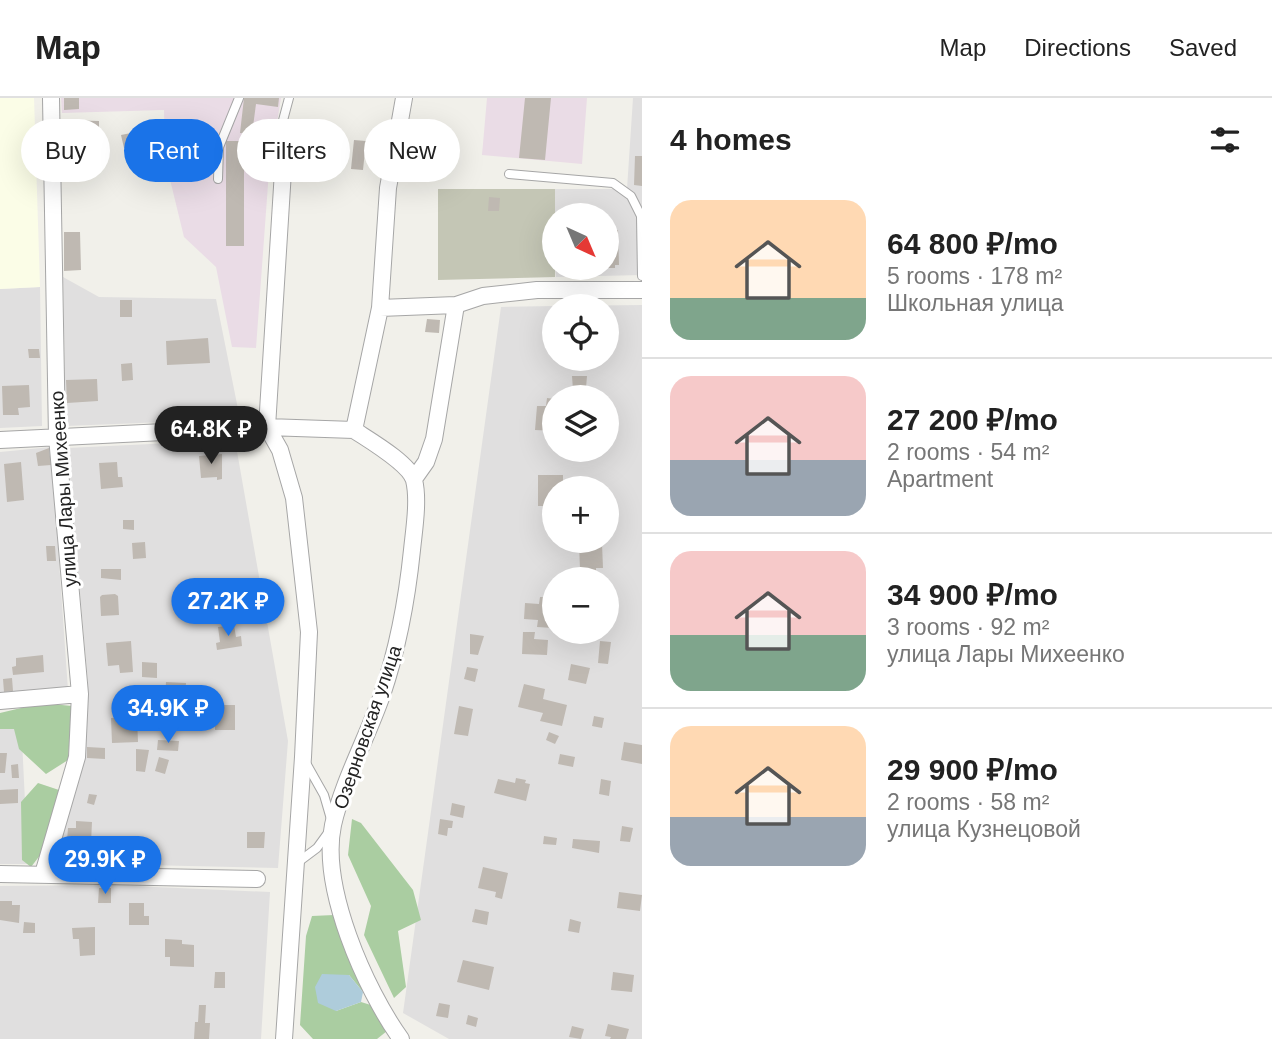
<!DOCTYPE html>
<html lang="en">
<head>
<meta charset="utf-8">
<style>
  :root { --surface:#fff; --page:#f6f6f6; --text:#222; --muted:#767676; --line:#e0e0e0; --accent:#1a73e8 }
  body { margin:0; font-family:Arial,sans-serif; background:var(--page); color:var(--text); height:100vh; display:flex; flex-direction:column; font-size:26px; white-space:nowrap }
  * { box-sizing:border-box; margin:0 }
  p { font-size:23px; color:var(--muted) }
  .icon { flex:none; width:38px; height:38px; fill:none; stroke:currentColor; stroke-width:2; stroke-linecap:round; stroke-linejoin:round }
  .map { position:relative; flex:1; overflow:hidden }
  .sheet { display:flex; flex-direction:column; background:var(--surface); width:630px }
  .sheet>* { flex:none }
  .banner { position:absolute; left:21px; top:21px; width:514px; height:63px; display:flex; gap:14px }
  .needle { width:46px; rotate:136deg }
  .buttons { position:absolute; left:542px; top:105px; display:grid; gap:14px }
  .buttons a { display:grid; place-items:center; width:77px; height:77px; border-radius:50%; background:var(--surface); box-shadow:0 7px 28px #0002; font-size:35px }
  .price { position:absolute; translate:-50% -60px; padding:0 16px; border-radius:24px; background:var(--accent); color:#fff; font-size:23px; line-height:46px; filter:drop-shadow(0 2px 4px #0008) }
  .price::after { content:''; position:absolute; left:50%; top:42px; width:21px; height:16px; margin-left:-10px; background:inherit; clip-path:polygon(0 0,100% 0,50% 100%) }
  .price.selected { background:#222; color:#fff }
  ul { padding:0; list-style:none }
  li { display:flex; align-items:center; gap:21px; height:175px; padding:0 28px }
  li+li { border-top:2px solid var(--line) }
  li span { display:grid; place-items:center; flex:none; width:196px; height:140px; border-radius:21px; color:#555 }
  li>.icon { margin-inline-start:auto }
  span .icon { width:84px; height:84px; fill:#fffc; stroke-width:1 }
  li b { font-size:30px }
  h2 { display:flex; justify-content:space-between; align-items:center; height:84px; padding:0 28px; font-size:30px }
  .pill { padding:0 24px; border-radius:32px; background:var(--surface); box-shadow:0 7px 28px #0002; font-size:24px; line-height:63px }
  .pill.selected { background:var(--accent); color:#fff }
  header { display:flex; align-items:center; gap:42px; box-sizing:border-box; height:98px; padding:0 35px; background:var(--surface); border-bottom:2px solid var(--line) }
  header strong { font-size:33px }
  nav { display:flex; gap:38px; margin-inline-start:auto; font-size:24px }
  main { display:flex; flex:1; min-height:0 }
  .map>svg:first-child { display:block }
  .residential { fill:#e0dfdf; fill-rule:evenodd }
  .industrial { fill:#eadce6 }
  .education { fill:#fbfde7 }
  .construction { fill:#c4c6b5 }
  .forest { fill:#aacda1 }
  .water { fill:#aeccdb }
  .building { fill:#bfb9b2 }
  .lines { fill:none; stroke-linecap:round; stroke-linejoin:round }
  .service-casing { stroke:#a6a6a6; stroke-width:10 }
  .minor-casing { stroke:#a6a6a6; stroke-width:18 }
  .path { stroke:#f1947b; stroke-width:2.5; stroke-dasharray:3.5 3.5; stroke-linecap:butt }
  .service { stroke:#fff; stroke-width:8 }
  .minor { stroke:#fff; stroke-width:16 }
  .labels { text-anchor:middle; stroke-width:6; stroke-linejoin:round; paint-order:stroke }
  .street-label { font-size:19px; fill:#222; stroke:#fff }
</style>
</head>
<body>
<header>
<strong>Map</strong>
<nav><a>Map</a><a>Directions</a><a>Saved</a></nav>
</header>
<main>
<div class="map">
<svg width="642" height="941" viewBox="0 0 642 941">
  <rect width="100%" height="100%" fill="#f1f0ea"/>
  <path class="residential" d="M633,0H642V177L556,179L555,170H607V117H555V91H627Z
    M63,179L99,199L216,201L240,321L66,328Z
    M40,189L42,328L0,330V191Z
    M642,207V941H449L403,915L501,209L555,208V261H607V208H558ZM555,299H607V352H555ZM555,390H607V443H555ZM555,481H607V534H555Z
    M235,342L288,643L278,770L54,765L84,661L88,584L67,350Z
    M51,349L68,592L0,598V354Z
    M21,621L28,766H0V623Z
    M111,787L270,794L261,941H0V788Z"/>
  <path class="industrial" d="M61,0H281L269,73L256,250L232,249L216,169L184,139L165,61L164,12L62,15Z
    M487,0H587L582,66L482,57Z"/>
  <path class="education" d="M0,0H34L40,189L0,191Z"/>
  <path class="construction" d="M438,91H555V179L438,182Z"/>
  <path class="forest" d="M42,605L72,608L68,662L46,676L19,651L14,631H0V615Z
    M38,685L59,692L41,756L31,769L22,762L21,704Z
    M352,721L361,725L413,792L421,822L398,833L406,889L394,900L364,837L371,808L348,757Z
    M334,817L363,894L349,877L336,913L361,904L374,908L387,933L377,941H313L300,927L306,838L312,818Z"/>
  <path class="water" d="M322,876L349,877L363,894L361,904L336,913L318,905L315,889Z"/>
  <path class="building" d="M64,0H79V11L64,12Z
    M244,0H279L278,9L256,6L252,36L240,35Z
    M525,0H551L545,62L519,60Z
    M63,22L99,23V64L63,63Z
    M131,35L134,48L124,50L121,37Z
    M354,42L366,43L363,72L351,71Z
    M226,43H244V148H226Z
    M635,58H642V88L634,87Z
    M489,99L500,100L499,113H488Z
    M614,127V132H618L619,167H615V170H607V128Z
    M64,134H80L81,172L64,173Z
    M120,202H132V219H120Z
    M427,221L440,222L439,235L425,234Z
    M208,240L210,265L167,267L166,243Z
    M28,251H39L40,260H29Z
    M132,265L133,282L122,283L121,266Z
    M572,278H587L586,290L573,292Z
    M97,281L98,303L67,305L66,282Z
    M29,287L30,309L18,310L19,317H3L2,288Z
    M547,300L555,301V333L535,332L537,308H546Z
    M49,350L51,367L38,368L36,355Z
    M222,356V381L217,382V379L201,380L199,358Z
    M21,364L24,402L7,404L4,366Z
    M117,364L118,379H122L123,389L101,391L99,365Z
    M538,377H563V390H555V398H549V408H538Z
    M123,422H134V432L123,431Z
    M145,444L146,460L133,461L132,445Z
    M579,446H602L603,470H596V477H583V471H580Z
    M46,448H55L56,463H47Z
    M101,471H121V482L101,480Z
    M115,496L118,498L119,517L101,518L100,499L102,497Z
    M540,499H550L549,507L555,508L553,530L537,529L538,522L524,521L525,505L539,506Z
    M234,527L236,539L241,538L242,548L217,552L216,545L220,544L218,529Z
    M523,534H535L534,541L548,542L547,557L522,556Z
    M470,536L484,538L478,557L470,556Z
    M131,543L133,574L120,575L119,567L108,568L106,545Z
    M600,543L611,544L608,566L598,565Z
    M43,557L44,574L13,577L12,569L16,568V560Z
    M142,564L157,565V580L142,579Z
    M571,566L590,570L586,586L568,582Z
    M467,569L478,571L475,584L464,581Z
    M12,580L13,593L4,594L3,581Z
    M166,584L186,585L185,604L165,602Z
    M524,586L545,591L543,601L567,607L562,628L540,623L543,615L518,609Z
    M215,607H235V632H215Z
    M459,608L473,611L468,638L454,636Z
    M165,617L185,618L184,633L165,632Z
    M594,618L604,620L602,630L592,628Z
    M137,619L138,644L112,645L111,620Z
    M549,634L559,638L555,646L546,642Z
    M158,642L179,643L178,653L157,652Z
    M624,644L642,647V666L621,662Z
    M87,649L105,650V661L87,660Z
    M136,651L149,652L145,674L136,673Z
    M0,655H7L5,675H0Z
    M560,656L575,659L573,669L558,666Z
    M159,659L169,662L165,676L155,673Z
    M18,666L19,680H12L11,667Z
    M516,680L526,682L525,685L530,686L526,703L494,695L498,681L515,685Z
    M601,681L611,683L609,698L599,696Z
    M18,691V705L0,706V692Z
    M89,696L97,697L94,707L87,705Z
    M452,705L465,708L463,720L450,717Z
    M440,721L453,723L452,730H448L447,738L438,736Z
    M76,723L92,724L91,745L67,743L68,730H76Z
    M622,728L633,730L630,744L620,743Z
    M247,734H265L264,750H247Z
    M544,738L557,740L556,747L543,746Z
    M573,741L600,743L599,755L572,750Z
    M483,769L508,775L502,801L495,799L496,794L478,790Z
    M99,790H111V805H98Z
    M619,794L642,797L640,813L617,810Z
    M0,803H12V807H20L19,825L0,822Z
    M129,805H144V818H149V827H129Z
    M475,811L489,814L487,827L472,824Z
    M570,821L581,824L579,835L568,833Z
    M24,824L35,825V835H23Z
    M95,829V857L80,858L79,841H73L72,830Z
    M165,841L182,842V846L194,847V869L170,868V859H165Z
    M463,862L494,869L489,892L457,884Z
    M215,874H225V890H214Z
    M613,874L634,877L632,894L611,892Z
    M439,905L450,907L448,920L436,918Z
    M199,907H206L205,925H210L209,941H194L195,924H198Z
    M468,917L478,920L476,929L466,926Z
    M608,926L629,931L626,941H610L611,939L605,938Z
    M572,928L584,931L581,941L569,939Z"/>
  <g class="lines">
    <defs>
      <path id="service" d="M278,41L289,0
        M509,76L613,85L631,98L641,118L642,178
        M218,81L219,49L239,0
        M297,765L317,750L333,728L324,697L306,665"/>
      <path id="minor" d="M278,41L283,73L267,329L280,352L294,400L309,534L303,659L284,941
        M380,210L456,207L483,198L537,192H642
        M0,342L267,329L354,332
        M414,381L426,364L434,341L456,207
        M0,603L80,596
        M0,776L257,781
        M43,776L77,659L80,596L57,339L51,0
        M401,941C365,891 320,789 333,727C343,683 367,640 382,597C398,550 407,501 412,452C414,432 419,402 414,382C409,365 369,342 354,332L380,210L388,90L404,0"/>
    </defs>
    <use href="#service" class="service-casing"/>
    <use href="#minor" class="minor-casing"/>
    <path class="path" d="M66,66L81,67V63"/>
    <use href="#service" class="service"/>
    <use href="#minor" class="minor"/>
  </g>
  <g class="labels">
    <g class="street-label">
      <text transform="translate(63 391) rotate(-94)" y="7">улица Лары Михеенко</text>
      <text transform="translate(367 629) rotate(-71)" y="7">Озерновская улица</text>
    </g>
  </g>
</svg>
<div class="buttons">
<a><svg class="needle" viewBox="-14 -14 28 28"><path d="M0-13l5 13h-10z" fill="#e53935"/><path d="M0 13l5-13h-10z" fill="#767676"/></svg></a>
<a><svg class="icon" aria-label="locate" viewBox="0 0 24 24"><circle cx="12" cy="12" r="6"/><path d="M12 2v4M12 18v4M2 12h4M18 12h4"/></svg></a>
<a><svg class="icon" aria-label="layers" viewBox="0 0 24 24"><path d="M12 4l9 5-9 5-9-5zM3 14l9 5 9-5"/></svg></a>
<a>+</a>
<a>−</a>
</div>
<b class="price selected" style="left:211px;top:368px">64.8K ₽</b>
<b class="price" style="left:228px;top:540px">27.2K ₽</b>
<b class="price" style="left:168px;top:647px">34.9K ₽</b>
<b class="price" style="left:105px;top:798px">29.9K ₽</b>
<div class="banner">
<a class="pill">Buy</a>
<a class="pill selected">Rent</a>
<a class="pill">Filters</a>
<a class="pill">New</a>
</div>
</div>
<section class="sheet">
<h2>4 homes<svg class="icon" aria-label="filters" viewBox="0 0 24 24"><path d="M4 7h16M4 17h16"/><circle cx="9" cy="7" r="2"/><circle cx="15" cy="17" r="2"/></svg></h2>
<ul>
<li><span style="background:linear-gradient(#ffd9b3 70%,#7fa58c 0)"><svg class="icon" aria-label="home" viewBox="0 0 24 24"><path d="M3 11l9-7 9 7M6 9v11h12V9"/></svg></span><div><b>64 800 ₽/mo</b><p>5 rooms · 178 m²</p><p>Школьная улица</p></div></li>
<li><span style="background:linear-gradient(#f6c9c9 60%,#9aa5b1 0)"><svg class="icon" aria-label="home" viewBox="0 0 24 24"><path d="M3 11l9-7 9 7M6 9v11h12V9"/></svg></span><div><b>27 200 ₽/mo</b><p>2 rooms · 54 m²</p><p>Apartment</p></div></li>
<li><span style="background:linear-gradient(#f6c9c9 60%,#7fa58c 0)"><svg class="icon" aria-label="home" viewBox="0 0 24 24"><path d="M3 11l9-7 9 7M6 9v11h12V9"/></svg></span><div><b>34 900 ₽/mo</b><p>3 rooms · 92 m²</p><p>улица Лары Михеенко</p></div></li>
<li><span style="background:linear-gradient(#ffd9b3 65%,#9aa5b1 0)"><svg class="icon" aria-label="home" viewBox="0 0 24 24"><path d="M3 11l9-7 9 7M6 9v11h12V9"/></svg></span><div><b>29 900 ₽/mo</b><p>2 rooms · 58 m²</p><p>улица Кузнецовой</p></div></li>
</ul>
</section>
</main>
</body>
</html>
